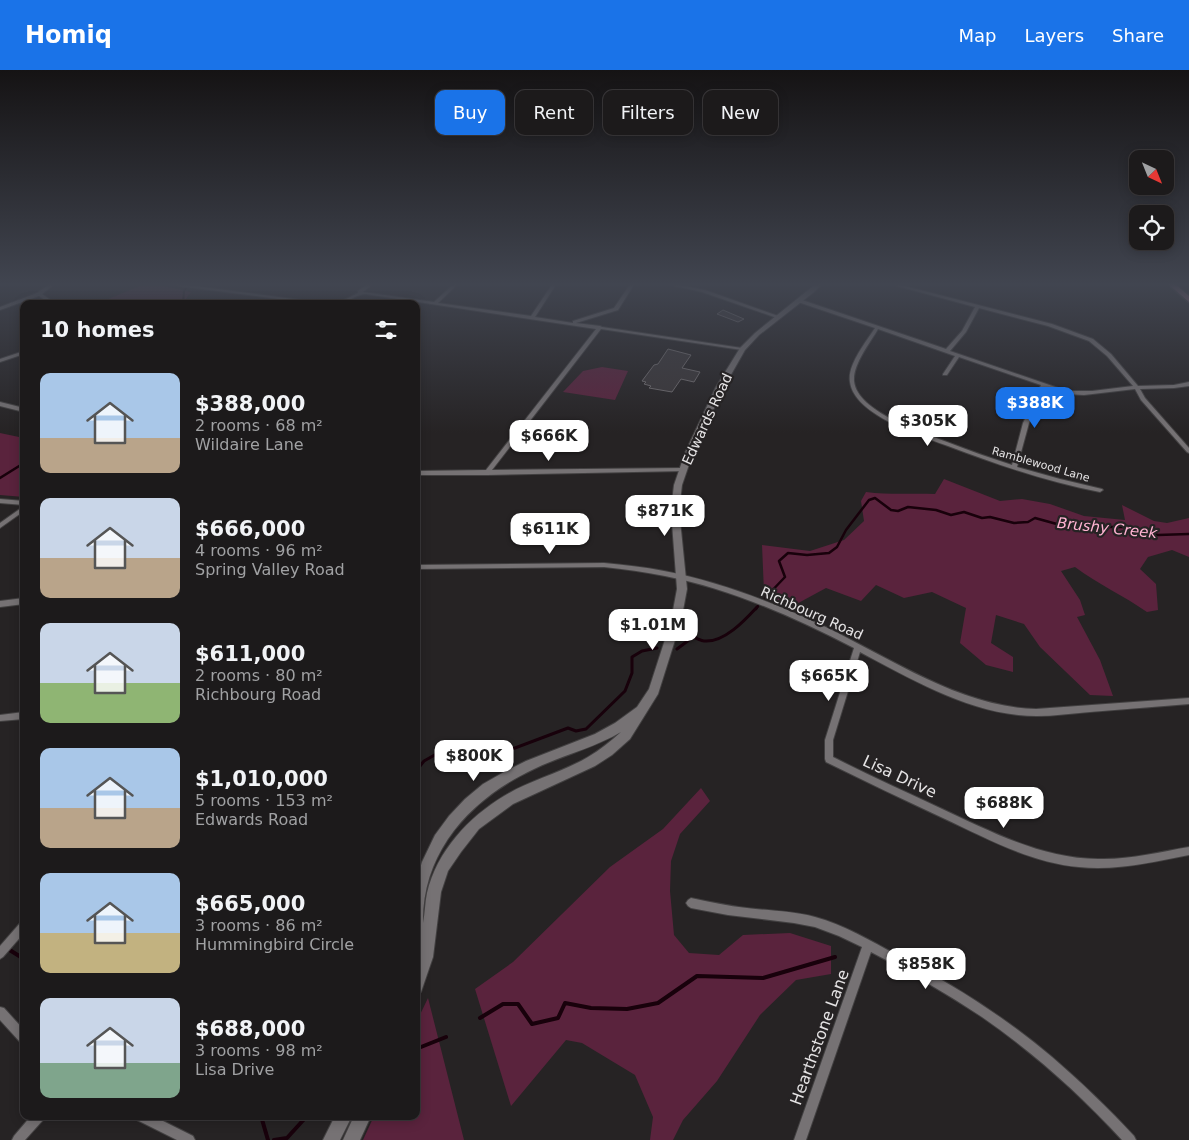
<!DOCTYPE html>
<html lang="en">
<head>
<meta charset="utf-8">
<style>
  :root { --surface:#1c1a1b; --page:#292728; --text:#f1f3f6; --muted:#a0a1a3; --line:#3a383a; --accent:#1a73e8 }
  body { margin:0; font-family:"DejaVu Sans",sans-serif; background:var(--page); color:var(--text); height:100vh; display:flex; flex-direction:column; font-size:19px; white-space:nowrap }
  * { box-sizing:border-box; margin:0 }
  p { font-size:16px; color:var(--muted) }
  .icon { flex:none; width:28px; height:28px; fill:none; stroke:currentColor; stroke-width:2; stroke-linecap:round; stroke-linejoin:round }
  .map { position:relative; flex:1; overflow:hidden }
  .side { position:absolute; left:20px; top:230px; width:400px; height:820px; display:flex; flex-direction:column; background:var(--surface); border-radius:10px; box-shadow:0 2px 12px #0003,0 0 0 1px var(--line) }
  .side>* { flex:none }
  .top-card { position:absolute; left:435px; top:20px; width:475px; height:45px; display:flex; gap:10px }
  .needle { width:32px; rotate:137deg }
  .tools { position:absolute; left:1129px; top:80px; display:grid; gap:10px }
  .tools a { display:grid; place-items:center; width:45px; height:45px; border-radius:10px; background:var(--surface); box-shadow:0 2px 12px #0003,0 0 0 1px var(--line); font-size:25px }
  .price { position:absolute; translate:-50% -42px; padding:0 11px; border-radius:10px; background:#fff; color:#222; font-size:16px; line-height:32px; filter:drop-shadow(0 1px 2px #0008) }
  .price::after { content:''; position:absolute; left:50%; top:30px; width:15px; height:11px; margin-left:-8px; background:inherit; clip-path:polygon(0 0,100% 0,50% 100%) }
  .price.on { background:var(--accent); color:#fff }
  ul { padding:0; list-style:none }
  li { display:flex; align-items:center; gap:15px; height:125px; padding:0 20px }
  li span { display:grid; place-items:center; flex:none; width:140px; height:100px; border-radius:10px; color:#555 }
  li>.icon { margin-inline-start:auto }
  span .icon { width:60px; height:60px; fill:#fffc; stroke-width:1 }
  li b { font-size:21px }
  h2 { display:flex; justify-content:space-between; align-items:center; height:60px; padding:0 20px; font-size:21px }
  .tag { padding:0 18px; border-radius:10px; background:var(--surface); box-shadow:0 2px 12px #0003,0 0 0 1px var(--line); font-size:18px; line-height:45px }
  .tag.on { background:var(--accent); color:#fff }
  header { display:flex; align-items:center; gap:30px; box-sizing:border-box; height:70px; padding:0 25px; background:var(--accent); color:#fff }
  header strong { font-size:24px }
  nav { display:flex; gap:28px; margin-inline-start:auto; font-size:18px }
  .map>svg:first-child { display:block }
  .green { fill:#5a233d }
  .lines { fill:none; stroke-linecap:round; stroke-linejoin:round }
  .stream-far3 { stroke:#18010b; stroke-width:2 }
  .stream-far2 { stroke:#18010b; stroke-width:2.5 }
  .stream-far1 { stroke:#18010b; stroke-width:3 }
  .stream { stroke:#18010b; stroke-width:4 }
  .building { fill:#3a3638; stroke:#726e70 }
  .street-casing { stroke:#424041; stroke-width:2 }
  .secondary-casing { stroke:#424041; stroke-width:2 }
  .primary-casing { stroke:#424041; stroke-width:3 }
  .street { fill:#767274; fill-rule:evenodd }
  .secondary { fill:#767274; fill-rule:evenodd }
  .primary { fill:#bd7596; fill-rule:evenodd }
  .labels { text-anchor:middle; stroke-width:4.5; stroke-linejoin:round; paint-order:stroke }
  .far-street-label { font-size:11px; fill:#e5e3e4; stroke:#262324 }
  .street-label { font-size:14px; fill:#e5e3e4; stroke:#262324 }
  .water-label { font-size:15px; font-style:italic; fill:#ffb3d2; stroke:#262324 }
  .near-street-label { font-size:16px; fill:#e5e3e4; stroke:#262324 }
</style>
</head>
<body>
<header>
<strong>Homiq</strong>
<nav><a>Map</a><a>Layers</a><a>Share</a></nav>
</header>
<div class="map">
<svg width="1189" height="1070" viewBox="0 0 1189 1070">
  <rect width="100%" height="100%" fill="#262324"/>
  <path class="green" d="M147,213H149L191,222L182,234H119L106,230Z
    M602,297L628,301L615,330L563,322L583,301Z
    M0,363L19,367L24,366V427L0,425Z
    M944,409L1000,431L1022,429L1050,434L1084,446L1125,450L1122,435L1154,451L1167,453L1189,448V487L1172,480L1148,487L1140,499L1156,514L1158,540L1147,542C1124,526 1098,514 1075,497L1061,501L1080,530L1085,545L1077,547L1100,590L1113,626L1090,625L1040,577L1024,554L996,545L991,573L1013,587V602L986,595L960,573L966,538L932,522L904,528L876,515L861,531L826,518L791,537L764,522L762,475L810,481L844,470L864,451L861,431L866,422C889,425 912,423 935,424Z
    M701,718L710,731L680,764L671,791L670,821L674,865L689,883L719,885L743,865L790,863L831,876V904L796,910L760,945L717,1011L683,1050L673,1070H650L653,1047L635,1005L582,973L566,970L511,1036L475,919L513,892L610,797L663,759Z
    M428,928L464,1070H363L374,1046H416V953Z"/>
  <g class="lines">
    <path class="stream-far3" d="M183,234L184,221L189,213"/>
    <path class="stream-far2" d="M0,408L24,393
      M765,528L785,507L779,491L788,483L807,485L829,483L837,477L846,460L869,430L875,428L891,440L898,441L908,437L936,440L951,445L964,442L982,448L990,447L1014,453L1028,452L1035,448L1064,456L1094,454L1102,457H1126L1158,465L1189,464
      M756,539L758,536"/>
    <path class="stream-far1" d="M677,579L693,567C697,568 701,571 704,571C724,573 745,550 757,537
      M507,681L568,658L576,661L586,659L625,621L632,603V587L642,581L657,578
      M416,701L424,691L447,678L491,686"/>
    <path class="stream" d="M8,879L24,889
      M480,948L503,934H518L532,954L558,948L565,933L591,938L627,939L658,933L697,906L763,908L835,887
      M416,976L421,977L446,967
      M261,1046L268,1070
      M274,1070L287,1068L307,1046"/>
  </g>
  <path class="building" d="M723,240L744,249L738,252L717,244Z
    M668,279L691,285L682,298L700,302L694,312L681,309L672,322L649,318L651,316L644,314L646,312L642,311L654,295L658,294Z"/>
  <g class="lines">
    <defs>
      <path id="street" d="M51,213H56L42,224L56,234H51L39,226L0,240V237L37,223Z
        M161,213H172L331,234H317L163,214Z
        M369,213H374L363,222L434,232L455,213H459L438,233L531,246L553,213H557L535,247L573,253V251L614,238L631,213H635L618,240L576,253L600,256L602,257L742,278L744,279L742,280L601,259L492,400L683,398L685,399V401L487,405H416V401L486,400L596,259L365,224C354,225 347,234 336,234L358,223V221Z
        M661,213H669L705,220L781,247L777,248L702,222Z
        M886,213H893L1052,254L1093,269L1111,284L1138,316L1174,315L1189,312V316L1174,318L1140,319L1145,328L1189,378V383L1187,382L1141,330L1135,319L1084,325L1066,324L1045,317L1029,353L1017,397L1060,409L1102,419L1103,420L1100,422C1048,412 998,395 948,376C921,366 854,345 850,312C847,295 866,272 875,258L798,232V230H802L946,279L962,261L975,237ZM979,238L1048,256L1089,271L1107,286L1133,316L1092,321H1067L950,281L966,262ZM878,259L955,286L943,304V305H947L959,287L1041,315L1023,353L1012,395C990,388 968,380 947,372C922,362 857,342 854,311C853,294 870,273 878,259Z
        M24,281V284L0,292V289Z
        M0,332L24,338V342L0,336Z
        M0,429L24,431V435L0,433Z
        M24,436V441L0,458V453Z
        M604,493C624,495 644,497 664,501C716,511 767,530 815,552C885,584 957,637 1036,639L1189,628V634C1156,637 1123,639 1090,642C1066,644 1042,648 1018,645C962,639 909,608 860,582L833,670V687C868,705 904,721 940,738C990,761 1042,789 1098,789C1129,790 1159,782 1189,777V785C1153,792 1116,801 1079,797C1031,793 986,768 943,748C904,730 865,711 826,692L825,689V670L854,578C794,547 731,519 665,506C645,502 624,499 604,497L416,499V495Z
        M24,528V534L0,537V531Z
        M24,642V649L0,651V645Z
        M691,828C710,832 728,836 747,838C770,841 793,841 815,847C844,855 871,871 897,885C952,914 1005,947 1052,987C1081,1012 1108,1038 1134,1066L1136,1070H1122C1080,1024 1034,983 982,947C946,923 909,902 871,882L806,1070H794L862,877L839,866L815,857L794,853L728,845L691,838L688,836L686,833L688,830Z
        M24,850V863L3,887L0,889V876L21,852Z
        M0,937L4,938L24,960V973L20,972L0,950Z
        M31,1046H44L43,1050L25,1070H12L14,1066Z
        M136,1046H153L193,1066L195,1070H177L137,1050Z"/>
      <path id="secondary" d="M817,213H823L814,222L759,265L745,280L724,317L693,383L682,415L679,440L687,519L681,551L658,624L630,669L612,685L595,696L513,734L479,759L461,782L448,801L441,822L433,887L421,922L416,924V895L420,879L416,881V811L422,792L435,765L449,746L465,729L483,714L504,702L526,691L595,664L615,653L637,637L649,619L671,551L677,519L671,440L674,415L685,383L716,317L740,278L755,263ZM621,662C611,671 600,680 588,687C561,703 530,710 504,726C469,747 437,781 427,823C425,832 425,843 423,853C422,780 472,728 534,699C563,685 594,678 621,662Z
        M335,1046H352L340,1070H323Z
        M354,1046H371L360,1070H343Z"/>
      <path id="primary" d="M1167,213H1174L1189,226V232Z"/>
    </defs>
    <use href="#street" class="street-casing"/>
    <use href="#secondary" class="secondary-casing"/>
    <use href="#primary" class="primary-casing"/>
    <use href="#street" class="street"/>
    <use href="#secondary" class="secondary"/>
    <use href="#primary" class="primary"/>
  </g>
  <linearGradient id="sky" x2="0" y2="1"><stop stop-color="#151314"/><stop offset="0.59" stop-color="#414550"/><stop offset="1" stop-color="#414550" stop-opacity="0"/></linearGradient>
  <rect width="1189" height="363" fill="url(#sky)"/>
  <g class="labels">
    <g class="far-street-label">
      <text transform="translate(1041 394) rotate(16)" y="4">Ramblewood Lane</text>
    </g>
    <g class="street-label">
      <text transform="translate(707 349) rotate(-65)" y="5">Edwards Road</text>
      <text transform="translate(812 543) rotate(24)" y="5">Richbourg Road</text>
    </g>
    <g class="water-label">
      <text transform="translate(1107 458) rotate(6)" y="5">Brushy Creek</text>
    </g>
    <g class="near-street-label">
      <text transform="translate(900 706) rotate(25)" y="6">Lisa Drive</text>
      <text transform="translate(819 967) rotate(-70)" y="6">Hearthstone Lane</text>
    </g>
  </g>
</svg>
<div class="tools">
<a><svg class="needle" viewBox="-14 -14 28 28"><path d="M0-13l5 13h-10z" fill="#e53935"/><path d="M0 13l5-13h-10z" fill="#a0a1a3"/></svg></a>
<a><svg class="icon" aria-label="locate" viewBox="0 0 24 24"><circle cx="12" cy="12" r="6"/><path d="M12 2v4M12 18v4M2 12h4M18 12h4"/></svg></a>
</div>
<b class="price on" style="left:1035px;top:359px">$388K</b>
<b class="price" style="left:928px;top:377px">$305K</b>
<b class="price" style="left:549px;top:392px">$666K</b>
<b class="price" style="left:665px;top:467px">$871K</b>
<b class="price" style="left:550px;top:485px">$611K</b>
<b class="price" style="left:653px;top:581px">$1.01M</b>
<b class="price" style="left:829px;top:632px">$665K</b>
<b class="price" style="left:474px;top:712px">$800K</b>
<b class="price" style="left:1004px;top:759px">$688K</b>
<b class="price" style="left:926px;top:920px">$858K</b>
<div class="top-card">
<a class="tag on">Buy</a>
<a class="tag">Rent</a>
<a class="tag">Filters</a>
<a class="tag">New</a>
</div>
<section class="side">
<h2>10 homes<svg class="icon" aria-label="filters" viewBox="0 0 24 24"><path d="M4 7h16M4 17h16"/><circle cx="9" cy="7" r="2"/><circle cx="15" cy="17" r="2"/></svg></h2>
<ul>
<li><span style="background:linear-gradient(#a9c7e8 65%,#b9a48a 0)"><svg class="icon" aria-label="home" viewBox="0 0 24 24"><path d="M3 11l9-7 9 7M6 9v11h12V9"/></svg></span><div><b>$388,000</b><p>2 rooms · 68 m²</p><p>Wildaire Lane</p></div></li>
<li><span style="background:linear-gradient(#c9d6e8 60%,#b9a48a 0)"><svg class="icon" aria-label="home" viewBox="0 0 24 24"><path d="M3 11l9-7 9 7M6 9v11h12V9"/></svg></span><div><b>$666,000</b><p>4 rooms · 96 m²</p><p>Spring Valley Road</p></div></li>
<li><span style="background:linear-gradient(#c9d6e8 60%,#8fb573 0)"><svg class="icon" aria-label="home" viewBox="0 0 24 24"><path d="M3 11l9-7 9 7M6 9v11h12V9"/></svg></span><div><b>$611,000</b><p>2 rooms · 80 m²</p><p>Richbourg Road</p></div></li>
<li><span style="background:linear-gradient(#a9c7e8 60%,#b9a48a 0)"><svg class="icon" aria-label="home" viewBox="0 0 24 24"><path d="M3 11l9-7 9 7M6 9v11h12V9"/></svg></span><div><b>$1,010,000</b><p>5 rooms · 153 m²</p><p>Edwards Road</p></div></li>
<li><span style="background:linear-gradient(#a9c7e8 60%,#c2b280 0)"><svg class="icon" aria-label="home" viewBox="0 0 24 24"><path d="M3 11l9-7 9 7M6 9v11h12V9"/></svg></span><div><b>$665,000</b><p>3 rooms · 86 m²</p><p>Hummingbird Circle</p></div></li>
<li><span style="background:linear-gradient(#c9d6e8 65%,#7fa58c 0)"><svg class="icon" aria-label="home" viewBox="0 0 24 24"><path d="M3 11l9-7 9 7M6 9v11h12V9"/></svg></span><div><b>$688,000</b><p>3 rooms · 98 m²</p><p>Lisa Drive</p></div></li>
</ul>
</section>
</div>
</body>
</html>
